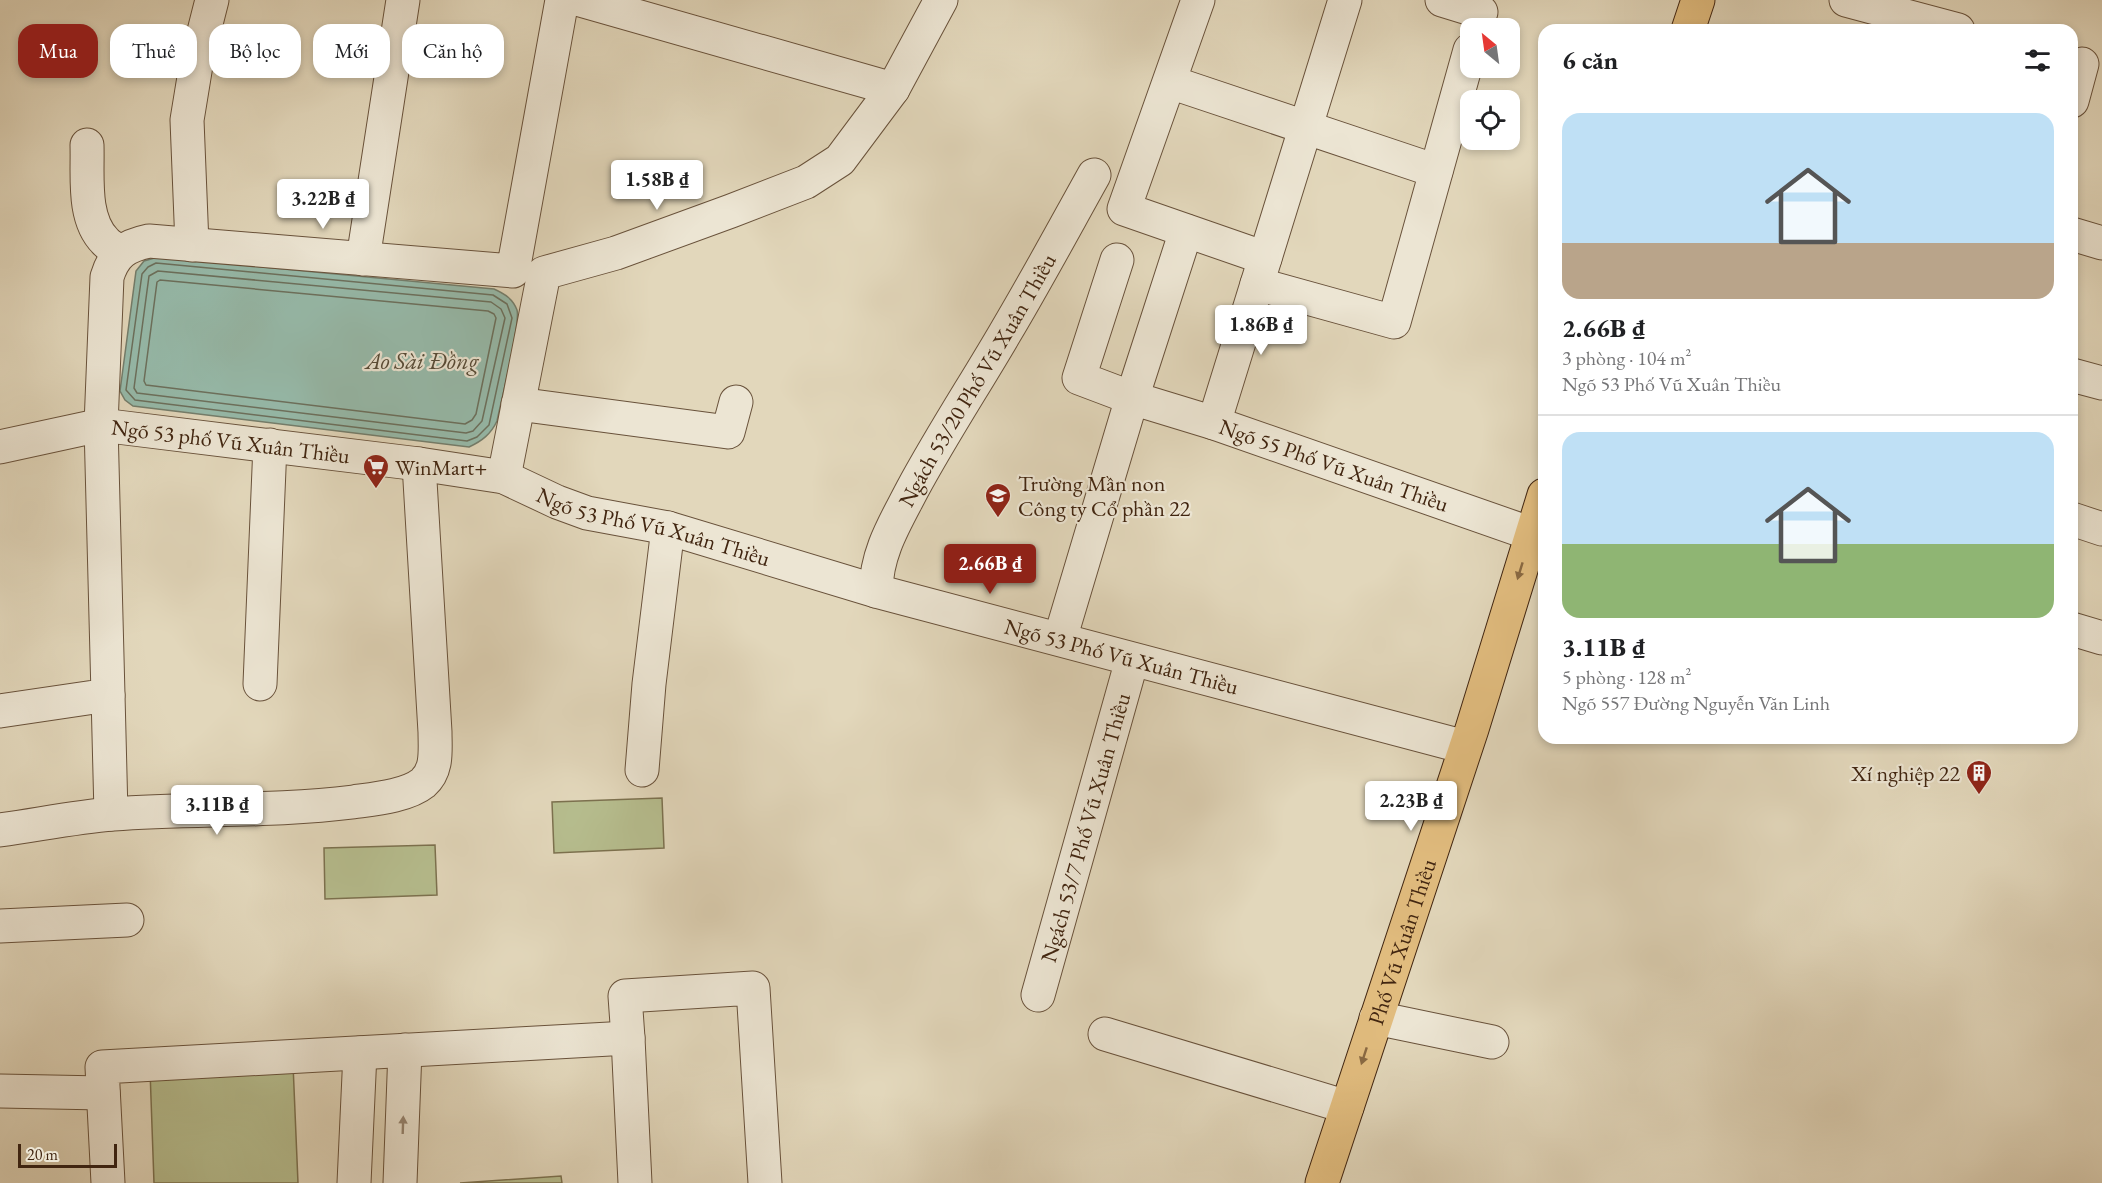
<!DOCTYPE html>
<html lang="vi">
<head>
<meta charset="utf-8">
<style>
  :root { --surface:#fff; --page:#f2f2f2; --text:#202124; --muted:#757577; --line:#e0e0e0; --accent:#8f2418 }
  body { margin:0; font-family:"EB Garamond",serif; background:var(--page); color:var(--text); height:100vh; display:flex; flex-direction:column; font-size:22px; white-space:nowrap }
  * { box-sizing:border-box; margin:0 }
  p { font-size:20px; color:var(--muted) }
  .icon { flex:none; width:33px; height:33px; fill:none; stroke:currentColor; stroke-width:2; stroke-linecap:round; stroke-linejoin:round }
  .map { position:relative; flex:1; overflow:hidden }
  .sheet { position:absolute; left:1538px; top:24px; width:540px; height:720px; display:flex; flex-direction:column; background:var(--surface); border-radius:18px; box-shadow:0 3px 9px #0003 }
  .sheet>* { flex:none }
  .guide { position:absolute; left:18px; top:24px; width:570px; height:54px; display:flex; gap:12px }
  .needle { width:39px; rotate:331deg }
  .buttons { position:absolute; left:1460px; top:18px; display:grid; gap:12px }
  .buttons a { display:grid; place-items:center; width:60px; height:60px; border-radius:12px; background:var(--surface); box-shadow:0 3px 9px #0003; font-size:30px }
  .scale { position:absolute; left:18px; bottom:15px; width:99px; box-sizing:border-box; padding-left:6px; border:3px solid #412510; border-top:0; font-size:16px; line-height:21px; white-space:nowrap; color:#412510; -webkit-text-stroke:4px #ece5d3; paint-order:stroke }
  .price { position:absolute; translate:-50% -51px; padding:0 14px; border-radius:6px; background:#fff; color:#222; font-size:20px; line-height:39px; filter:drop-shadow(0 2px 3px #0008) }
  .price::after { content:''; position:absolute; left:50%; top:36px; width:18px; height:14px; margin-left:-9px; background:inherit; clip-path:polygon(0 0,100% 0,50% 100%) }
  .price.current { background:var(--accent); color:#fff }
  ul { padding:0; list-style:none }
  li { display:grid; align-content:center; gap:12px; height:318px; padding:0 24px }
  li+li { border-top:2px solid var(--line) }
  li span { display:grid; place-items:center; height:186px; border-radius:18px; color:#555 }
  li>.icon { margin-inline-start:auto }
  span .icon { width:108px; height:108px; fill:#fffc; stroke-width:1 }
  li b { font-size:26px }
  h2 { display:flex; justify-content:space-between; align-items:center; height:72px; padding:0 24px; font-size:26px }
  .chip { padding:0 21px; border-radius:18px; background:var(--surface); box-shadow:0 3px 9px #0003; font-size:21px; line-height:54px }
  .chip.current { background:var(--accent); color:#fff }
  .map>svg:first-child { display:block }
  .green { fill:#b6bd8e; stroke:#7c714f; stroke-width:1.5 }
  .water { fill:#96baaa; stroke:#747e6c; stroke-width:1.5 }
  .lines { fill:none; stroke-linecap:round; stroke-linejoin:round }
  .shore { stroke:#6c705d; stroke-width:1.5 }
  .minor-casing { stroke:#69523b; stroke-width:35 }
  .major-casing { stroke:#412510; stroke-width:35 }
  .minor { stroke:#ece5d3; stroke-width:33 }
  .major { stroke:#e1bc7e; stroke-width:33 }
  .oneway { fill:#896942 }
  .oneway2 { fill:#968572 }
  .labels { text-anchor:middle; stroke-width:4.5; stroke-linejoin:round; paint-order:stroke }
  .street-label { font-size:22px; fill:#412510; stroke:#ece5d3 }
  .poi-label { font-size:22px; fill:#412510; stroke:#ece5d3; text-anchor:start }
  .water-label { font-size:24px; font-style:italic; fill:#564a36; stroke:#ece5d3 }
</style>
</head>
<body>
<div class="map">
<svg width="2102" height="1183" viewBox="0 0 2102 1183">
  <rect width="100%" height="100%" fill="#e2d7bb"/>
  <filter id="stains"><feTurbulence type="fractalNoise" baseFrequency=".00333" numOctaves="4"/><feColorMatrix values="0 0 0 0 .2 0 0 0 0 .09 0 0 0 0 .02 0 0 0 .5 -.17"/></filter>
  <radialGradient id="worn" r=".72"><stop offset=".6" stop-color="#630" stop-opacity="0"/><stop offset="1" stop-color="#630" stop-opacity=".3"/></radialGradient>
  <path class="green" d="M662,798L664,848L554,853L552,802Z
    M435,845L437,895L325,899L324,848Z
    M293,1064L298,1183H154L150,1070Z
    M561,1176L562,1183H460Z"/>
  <path class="water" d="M158,257L494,289C505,294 513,299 517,310C521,324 501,401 497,421C491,434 482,441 469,447L133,406L125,400L120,391L136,271L144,261Z"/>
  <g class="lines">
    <path class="shore" d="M156,263L493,295L507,304L512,318L489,425L477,437L467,441L135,400L126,390L142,274L148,267Z
      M158,271L491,302L501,309L505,318L482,421L473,431L466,433L137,393L134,388L149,276Z
      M160,280L488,311L494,314L496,318L476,414L472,420L465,424L146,385L144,381L157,282Z"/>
    <defs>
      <g id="minor">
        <path d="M580,0L893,89"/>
        <path d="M1198,0L1124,209L1265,258"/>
        <path id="s1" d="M1345,0L1214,423L1532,534"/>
        <path d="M1442,0L1481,12"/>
        <path d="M1846,0L1958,30"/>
        <path d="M1170,82L1436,171"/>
        <path d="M2072,101L2082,64"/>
        <path d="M87,145C88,175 82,218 105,241C109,246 116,249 121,252"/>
        <path d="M2072,234L2102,243"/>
        <path d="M192,245L187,120L197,59L212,0"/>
        <path d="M363,259L403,0"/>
        <path d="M1117,260L1079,378L1132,398L1186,231"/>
        <path d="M1257,284L1394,322L1470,50"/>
        <path d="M2072,375L2102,383"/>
        <path d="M518,404L728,432L736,402"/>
        <path id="s2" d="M0,447L101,425L419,464L504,477L557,502L587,513L668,528L876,591L1465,747"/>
        <path d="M504,477L544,273L616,253L731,211L806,182L840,160L893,89L941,0"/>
        <path d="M2072,519L2102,529"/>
        <path id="s3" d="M876,591C876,553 895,523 912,490C941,436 974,386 1005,333C1036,281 1065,227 1094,175"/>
        <path d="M2072,629L2102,638"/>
        <path d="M1060,639L1132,398L1214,423"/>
        <path d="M260,684L270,445"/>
        <path d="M108,695L111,814"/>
        <path d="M0,711L108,695L101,425L107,277C114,254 125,246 149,241L513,271L562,0"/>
        <path d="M642,770L649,684L668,528"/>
        <path d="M0,830C37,825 75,817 113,814C193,808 274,812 353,802C374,799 407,796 423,783C438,770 435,750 435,732L419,464"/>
        <path d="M0,926L127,920"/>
        <path id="s4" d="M1038,995L1132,660"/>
        <path d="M1376,1018L1492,1042"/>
        <path d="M1105,1034L1347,1107"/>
        <path d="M628,1038L625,996L753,988L765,1183"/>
        <path d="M0,1091L103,1093"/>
        <path d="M108,1183L102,1067L628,1038L635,1183"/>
        <path d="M354,1183L360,1053"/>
        <path d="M400,1183L405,1050"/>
      </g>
      <g id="major">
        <path d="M1688,30L1698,0"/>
        <path id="s5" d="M1322,1183L1472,729L1544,495"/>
      </g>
    </defs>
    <use href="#minor" class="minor-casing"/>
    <use href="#major" class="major-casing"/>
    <use href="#minor" class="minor"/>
    <use href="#major" class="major"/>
  </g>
  <defs><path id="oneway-solid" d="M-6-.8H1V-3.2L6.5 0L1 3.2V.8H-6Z" transform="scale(1.5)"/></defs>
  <g class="oneway">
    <use href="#oneway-solid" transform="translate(1520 571) rotate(107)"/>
    <use href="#oneway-solid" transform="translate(1364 1056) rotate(108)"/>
  </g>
  <use class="oneway2" href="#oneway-solid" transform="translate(403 1125) rotate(-88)"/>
  <defs>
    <symbol id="supermarket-pin" viewBox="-11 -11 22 30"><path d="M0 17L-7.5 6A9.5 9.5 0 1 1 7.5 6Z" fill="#8f2418" stroke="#ece5d3"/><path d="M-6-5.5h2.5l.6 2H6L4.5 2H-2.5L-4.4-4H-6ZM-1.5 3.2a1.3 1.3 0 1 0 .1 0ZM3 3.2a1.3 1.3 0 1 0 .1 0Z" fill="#fff"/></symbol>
    <symbol id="school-pin" viewBox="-11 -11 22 30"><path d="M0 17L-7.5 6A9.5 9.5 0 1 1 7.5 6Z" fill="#8f2418" stroke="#ece5d3"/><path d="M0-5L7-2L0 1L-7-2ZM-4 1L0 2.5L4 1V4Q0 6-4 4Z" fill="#fff"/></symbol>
    <symbol id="building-pin" viewBox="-11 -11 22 30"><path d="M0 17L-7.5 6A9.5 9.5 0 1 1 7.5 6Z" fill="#8f2418" stroke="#ece5d3"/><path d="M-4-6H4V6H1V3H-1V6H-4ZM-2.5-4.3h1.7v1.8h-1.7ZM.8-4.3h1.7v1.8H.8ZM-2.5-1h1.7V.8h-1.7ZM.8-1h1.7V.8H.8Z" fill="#fff"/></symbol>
  </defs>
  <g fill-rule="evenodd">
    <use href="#supermarket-pin" x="361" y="452" width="30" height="40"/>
    <use href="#school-pin" x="983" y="481" width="30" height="40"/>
    <use href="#building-pin" x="1964" y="758" width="30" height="40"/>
  </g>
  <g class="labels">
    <g class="street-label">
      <text dy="8" stroke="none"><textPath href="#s3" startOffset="236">Ngách 53/20 Phố Vũ Xuân Thiều</textPath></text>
      <text dy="8" stroke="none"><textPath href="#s2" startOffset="234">Ngõ 53 phố Vũ Xuân Thiều</textPath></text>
      <text dy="8" stroke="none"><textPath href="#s1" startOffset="570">Ngõ 55 Phố Vũ Xuân Thiều</textPath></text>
      <text dy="8" stroke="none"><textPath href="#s2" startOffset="668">Ngõ 53 Phố Vũ Xuân Thiều</textPath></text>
      <text dy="8" stroke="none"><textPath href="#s2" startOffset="1154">Ngõ 53 Phố Vũ Xuân Thiều</textPath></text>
      <text dy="8" stroke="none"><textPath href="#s4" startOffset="174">Ngách 53/7 Phố Vũ Xuân Thiều</textPath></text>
      <text dy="8" stroke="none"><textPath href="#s5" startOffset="254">Phố Vũ Xuân Thiều</textPath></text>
    </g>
    <g class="poi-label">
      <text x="395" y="475">WinMart+</text>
      <text x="1018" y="491">Trường Mần non<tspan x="1018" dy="25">Công ty Cổ phần 22</tspan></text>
      <text x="1960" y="781" text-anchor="end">Xí nghiệp 22</text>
    </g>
    <g class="water-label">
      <text x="422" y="369">Ao Sài Đồng</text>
    </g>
  </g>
  <rect width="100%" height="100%" filter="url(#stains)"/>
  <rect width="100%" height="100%" fill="url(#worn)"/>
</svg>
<div class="buttons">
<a><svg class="needle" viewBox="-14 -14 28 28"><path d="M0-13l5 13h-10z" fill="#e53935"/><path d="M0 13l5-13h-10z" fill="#757577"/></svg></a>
<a><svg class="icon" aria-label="locate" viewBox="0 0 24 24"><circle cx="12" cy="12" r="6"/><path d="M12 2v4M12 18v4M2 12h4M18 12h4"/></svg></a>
</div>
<div class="scale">20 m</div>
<b class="price" style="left:657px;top:211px">1.58B ₫</b>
<b class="price" style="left:323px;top:230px">3.22B ₫</b>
<b class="price" style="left:1261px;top:356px">1.86B ₫</b>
<b class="price current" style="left:990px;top:595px">2.66B ₫</b>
<b class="price" style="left:1411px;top:832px">2.23B ₫</b>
<b class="price" style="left:217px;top:836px">3.11B ₫</b>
<div class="guide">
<a class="chip current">Mua</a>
<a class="chip">Thuê</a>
<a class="chip">Bộ lọc</a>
<a class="chip">Mới</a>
<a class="chip">Căn hộ</a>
</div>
<section class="sheet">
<h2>6 căn<svg class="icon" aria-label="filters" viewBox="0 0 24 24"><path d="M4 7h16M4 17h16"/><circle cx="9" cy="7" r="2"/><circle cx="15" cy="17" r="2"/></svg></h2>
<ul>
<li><span style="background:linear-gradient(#bfe0f5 70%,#b9a48a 0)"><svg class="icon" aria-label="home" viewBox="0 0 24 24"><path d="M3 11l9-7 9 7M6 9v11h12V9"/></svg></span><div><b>2.66B ₫</b><p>3 phòng · 104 m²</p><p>Ngõ 53 Phố Vũ Xuân Thiều</p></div></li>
<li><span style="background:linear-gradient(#bfe0f5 60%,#8fb573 0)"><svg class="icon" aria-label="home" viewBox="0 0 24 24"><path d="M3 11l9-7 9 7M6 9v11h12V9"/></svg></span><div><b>3.11B ₫</b><p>5 phòng · 128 m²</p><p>Ngõ 557 Đường Nguyễn Văn Linh</p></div></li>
</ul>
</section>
</div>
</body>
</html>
